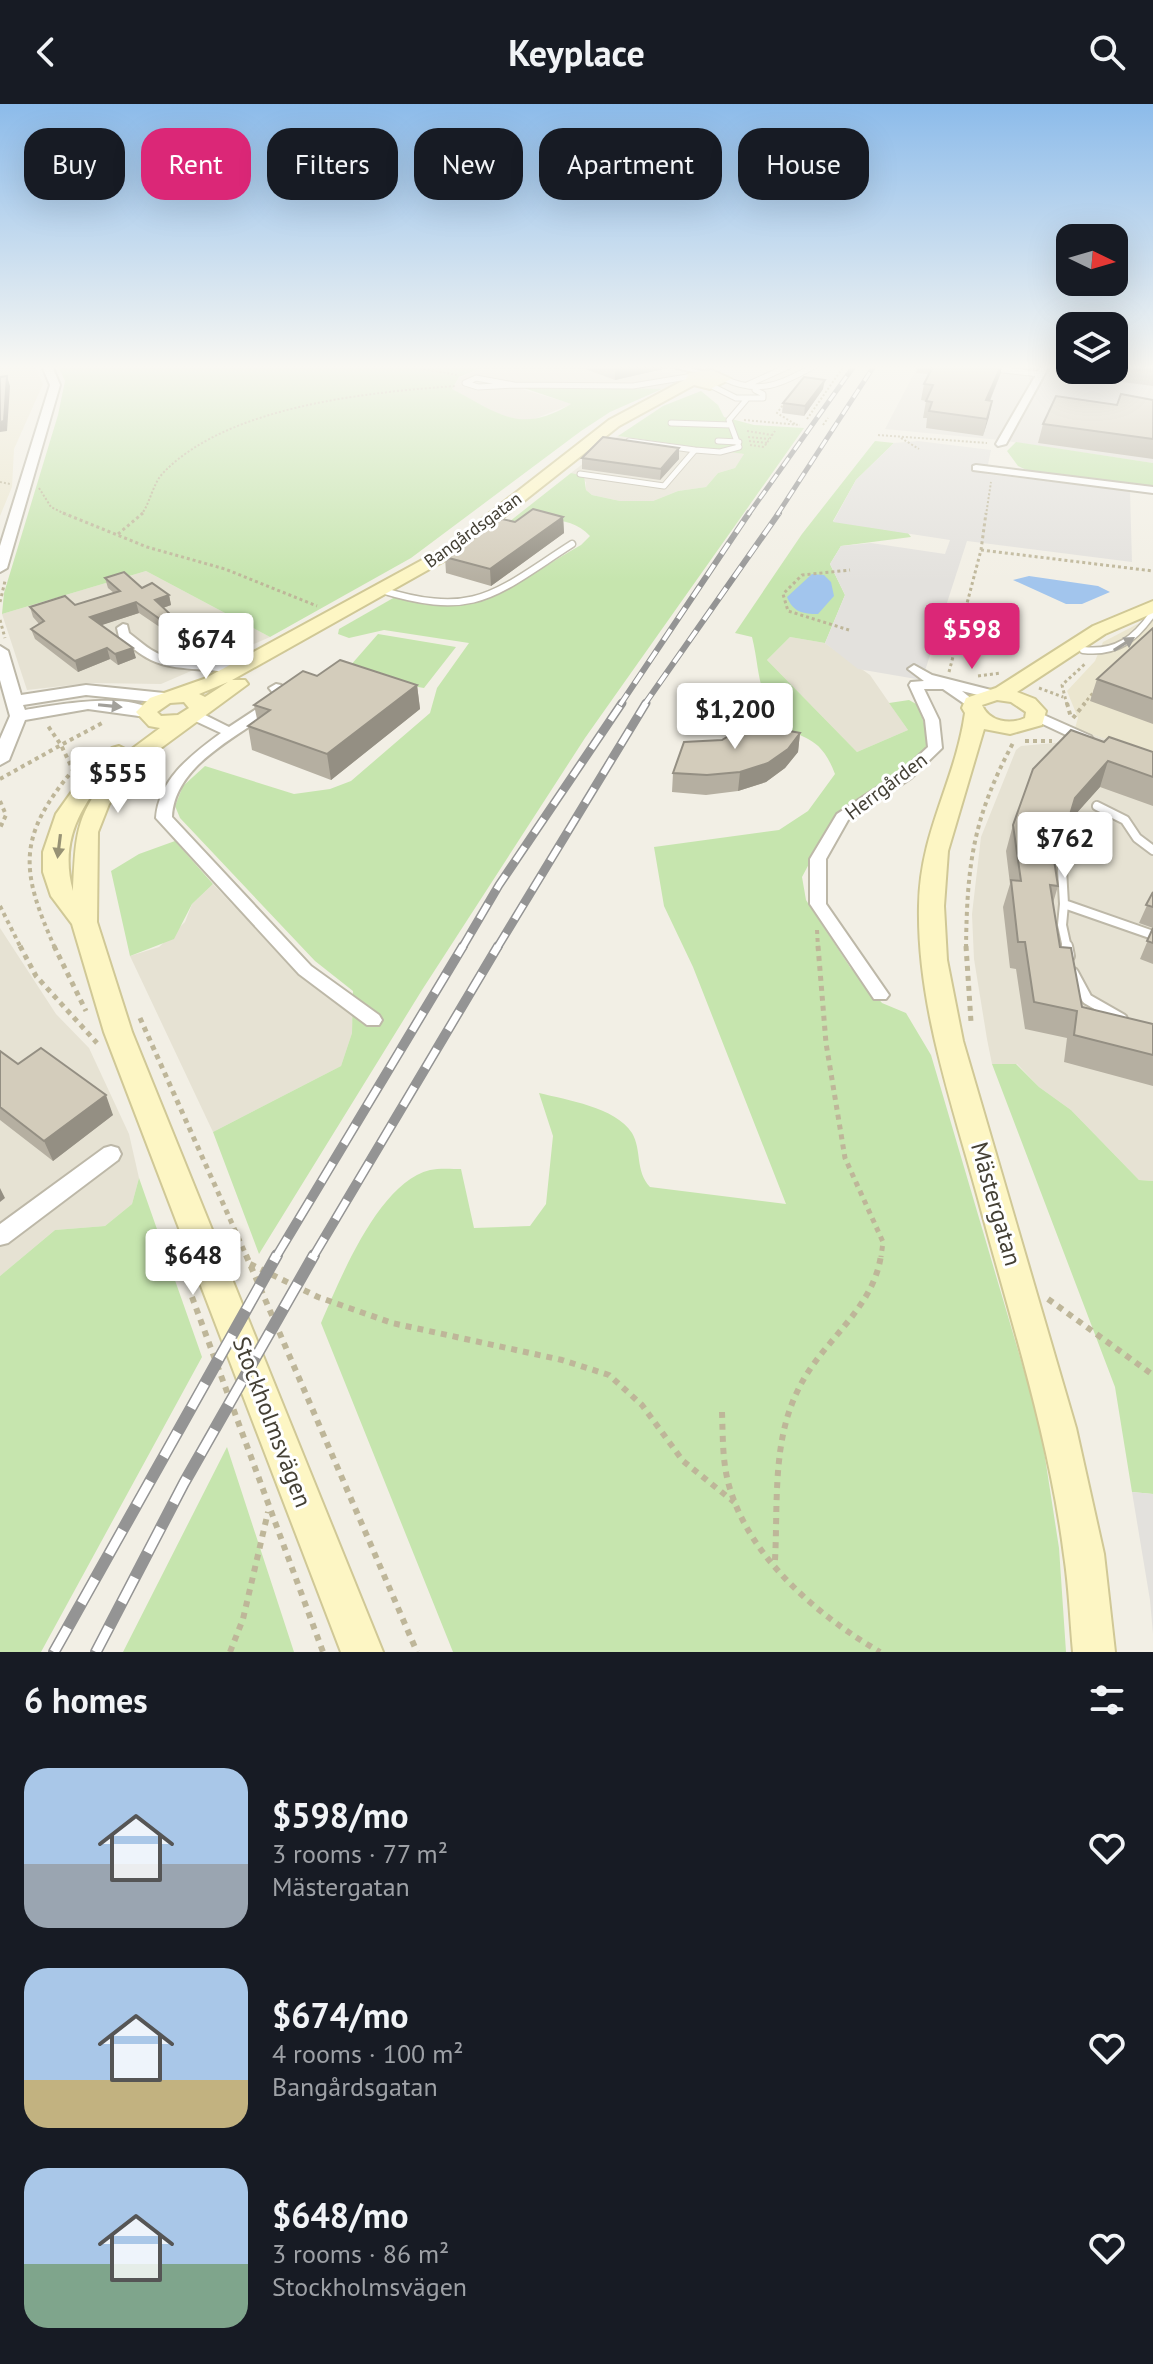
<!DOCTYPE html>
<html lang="en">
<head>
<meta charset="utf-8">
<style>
  :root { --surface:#171b24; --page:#20242c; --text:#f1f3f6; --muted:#9ea1a6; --accent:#db2777 }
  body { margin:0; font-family:"PT Sans",sans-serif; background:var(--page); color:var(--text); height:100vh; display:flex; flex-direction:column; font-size:30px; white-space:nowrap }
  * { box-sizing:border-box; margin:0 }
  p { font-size:26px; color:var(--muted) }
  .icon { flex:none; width:44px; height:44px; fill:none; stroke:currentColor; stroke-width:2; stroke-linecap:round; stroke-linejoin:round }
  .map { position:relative; height:1548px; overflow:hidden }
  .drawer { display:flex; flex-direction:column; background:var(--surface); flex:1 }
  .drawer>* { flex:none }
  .banner { position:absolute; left:24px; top:24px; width:1106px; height:72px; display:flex; gap:16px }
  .needle { width:52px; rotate:95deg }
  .fabs { position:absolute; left:1056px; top:120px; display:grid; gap:16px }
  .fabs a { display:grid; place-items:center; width:72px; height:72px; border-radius:16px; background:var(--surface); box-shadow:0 8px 32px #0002; font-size:40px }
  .price { position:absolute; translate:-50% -68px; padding:0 18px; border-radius:8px; background:#fff; color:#222; font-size:26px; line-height:52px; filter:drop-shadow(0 2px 4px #0008) }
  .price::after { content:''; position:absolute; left:50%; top:48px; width:24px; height:18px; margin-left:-12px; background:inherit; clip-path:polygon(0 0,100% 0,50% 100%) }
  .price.active { background:var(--accent); color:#fff }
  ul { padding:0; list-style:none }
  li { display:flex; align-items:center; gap:24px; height:200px; padding:0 24px }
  li span { display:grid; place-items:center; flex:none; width:224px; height:160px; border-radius:24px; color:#555 }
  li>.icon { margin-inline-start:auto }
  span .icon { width:96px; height:96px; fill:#fffc; stroke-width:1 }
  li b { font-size:34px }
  h2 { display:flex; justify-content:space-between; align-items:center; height:96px; padding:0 24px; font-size:34px }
  .tag { padding:0 28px; border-radius:24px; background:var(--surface); box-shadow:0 8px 32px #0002; font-size:28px; line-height:72px }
  .tag.active { background:var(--accent); color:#fff }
  header { display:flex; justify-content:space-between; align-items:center; height:104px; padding:0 24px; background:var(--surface); font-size:36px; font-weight:600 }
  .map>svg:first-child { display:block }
  .residential { fill:#e6e2d3 }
  .industrial { fill:#e4e1da }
  .education { fill:#ebe6cf }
  .green { fill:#c6e5ae }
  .parking { fill:#e3e1dd }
  .water { fill:#a2c5ed }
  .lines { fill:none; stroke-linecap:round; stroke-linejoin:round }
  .service-far3-casing { stroke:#bdb8a8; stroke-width:7 }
  .service-far2-casing { stroke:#bdb8a8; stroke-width:9 }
  .service-far1-casing { stroke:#bdb8a8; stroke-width:12 }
  .service-casing { stroke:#bdb8a8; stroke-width:14 }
  .minor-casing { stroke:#bdb8a8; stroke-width:4 }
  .tertiary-casing { stroke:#bdb8a8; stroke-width:4 }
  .secondary-casing { stroke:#d0c896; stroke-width:4 }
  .path-far4 { stroke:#beb699; stroke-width:2; stroke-dasharray:2 2; stroke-linecap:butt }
  .path-far3 { stroke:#beb699; stroke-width:3; stroke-dasharray:3 3; stroke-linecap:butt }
  .path-far2 { stroke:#beb699; stroke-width:4; stroke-dasharray:4 4; stroke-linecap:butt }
  .path-far1 { stroke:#beb699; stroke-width:5; stroke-dasharray:5 5; stroke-linecap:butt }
  .path { stroke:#beb699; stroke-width:6; stroke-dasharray:6 6; stroke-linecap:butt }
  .service-far3 { stroke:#fff; stroke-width:5 }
  .service-far2 { stroke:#fff; stroke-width:6 }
  .service-far1 { stroke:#fff; stroke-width:8 }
  .service { stroke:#fff; stroke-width:10 }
  .minor { fill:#fff; fill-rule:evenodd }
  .tertiary { fill:#fff; fill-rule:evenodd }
  .secondary { fill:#fdf6c4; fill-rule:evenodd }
  .rail-far4-casing { stroke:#949494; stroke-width:5 }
  .rail-far3-casing { stroke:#949494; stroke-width:6 }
  .rail-far2-casing { stroke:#949494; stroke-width:9 }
  .rail-far1-casing { stroke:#949494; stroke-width:10 }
  .rail-casing { stroke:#949494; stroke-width:12 }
  .rail-far4 { stroke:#fff; stroke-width:3; stroke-dasharray:10; stroke-linecap:butt }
  .rail-far3 { stroke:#fff; stroke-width:4; stroke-dasharray:13; stroke-linecap:butt }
  .rail-far2 { stroke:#fff; stroke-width:6; stroke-dasharray:17; stroke-linecap:butt }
  .rail-far1 { stroke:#fff; stroke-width:7; stroke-dasharray:22; stroke-linecap:butt }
  .rail { stroke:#fff; stroke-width:9; stroke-dasharray:28; stroke-linecap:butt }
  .wall { fill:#b5afa1 }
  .shaded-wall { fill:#948f83 }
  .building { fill:#d3ccbb; stroke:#948f83; stroke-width:2 }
  .oneway { fill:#a2a09a }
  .oneway2 { fill:#979275 }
  .labels { text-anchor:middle; stroke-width:6; stroke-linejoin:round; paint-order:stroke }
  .far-street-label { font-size:18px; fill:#444035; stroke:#fff }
  .street-label { font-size:20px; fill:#444035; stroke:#fff }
  .near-street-label { font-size:24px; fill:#444035; stroke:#fff }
</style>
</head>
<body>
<header><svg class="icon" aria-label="back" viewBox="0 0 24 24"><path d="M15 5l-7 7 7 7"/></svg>Keyplace<svg class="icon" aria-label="search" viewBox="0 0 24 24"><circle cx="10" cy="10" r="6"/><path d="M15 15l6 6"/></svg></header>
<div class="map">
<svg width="1153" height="1548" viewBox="0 0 1153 1548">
  <rect width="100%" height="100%" fill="#f2efe5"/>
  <path class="residential" d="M486,262H649L680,273L675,280L662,285L518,284L572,300L527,318L490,308L452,285L459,274Z
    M618,332L745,350L735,364L718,369L706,383L678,387L653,397H620L592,391L586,386V378L571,369Z
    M146,467L270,533L161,580L90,579L27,586L2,510Z
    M790,533L825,539L870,571L908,626L857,648L767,556Z
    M1075,624L1153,652V1077L1139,1076L1071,1006L1039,983L1017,960H992L987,935L974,855L972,810L981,733L1016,646L1021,642L1065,638Z
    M213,780L298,870L353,909L352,929L341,962L213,1028L130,852L159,843L185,818L192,800Z
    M0,824L56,910L89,944L129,1030L139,1074L132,1100L105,1122L55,1126L0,1172Z"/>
  <path class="industrial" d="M918,262H1070V266L1153,262V359L1000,336L885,325Z"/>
  <path class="education" d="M0,262H35L43,280L14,345L12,383L0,412Z
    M1153,512V652L1075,624L1078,614L1067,587L1095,557L1103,538Z"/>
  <path class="green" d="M58,262H486L459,273L452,285C498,309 520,331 571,300L518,282L662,285L610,308L581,327L411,454L270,533L146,467L2,510L4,489L58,311L65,277Z
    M701,287L718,301L724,313L754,321L804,324L585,634L422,886L259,1150L213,1028L341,962L352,929L353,887L315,857L180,714L175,702L183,682L205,662L294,690L330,685L351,677L430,609L437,584L469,539L384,526L349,534L338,530L339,525L395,493C475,520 515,478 581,441L590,432C568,408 533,417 505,421L571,369L584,372L586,386L592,391L620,397H653L678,387L706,383L718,369L735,364L744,350L618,332L663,302Z
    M875,337L894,339L856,376L833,417L908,429L911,433L841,442L830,460L845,491L825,539L790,533L767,556L857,648L908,626L889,599L909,596L918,601L929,635L923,650L835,711L802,773L806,796L850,863L882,899L906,909L931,951L1040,1321L1059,1444L1066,1548H453L321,1219C340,1175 379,1078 430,1066C439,1064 452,1065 461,1065L474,1124L530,1122L546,1100L553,1032L539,989C567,996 615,1003 632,1029C642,1046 635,1067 650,1083L786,1100L693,863L664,802L654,743L779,726L808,707L835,670C818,625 799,640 779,615C756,587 760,565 752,533L735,529L802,430Z
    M1016,338L1153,359V384L1033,369L1018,362L1007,347Z
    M378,530L456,543L424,584L343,570Z
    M175,737L213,780L192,800L174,835L130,852L111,767L139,750Z
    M992,960H1016L1039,983L1071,1006L1139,1076L1153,1077V1390L1132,1388L1115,1283Z
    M139,1074L202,1253L41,1548H0V1172L55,1126L105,1122L132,1100Z
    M227,1343L294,1548H123Z"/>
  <path class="parking" d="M918,337L991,346L986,370L1130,387L1132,458L967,437L922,576L858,565L825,539L845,491L830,460L841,442L871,439L945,450L950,436L833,418L856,376L894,339Z
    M1132,1388L1153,1390V1530L1150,1496Z"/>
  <path class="water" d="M812,470L824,471L831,478L834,492L818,510C803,510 793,508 787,493Z
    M1029,472L1098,482L1110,488L1082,500H1066L1013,476Z"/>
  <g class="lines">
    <defs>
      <path id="service-far3" d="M994,265L1040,270
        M476,274L514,281L478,283L465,279Z
        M725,275C760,291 782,280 814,262
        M514,281L633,282L693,272
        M710,281L736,294H763V290L755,286
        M747,281L789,262
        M671,319L731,321
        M629,337L695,346
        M718,337L739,338
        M580,370L664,382L695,346L720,348L739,343L729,316L746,296"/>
      <path id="service-far2" d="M381,486C476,515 494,490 572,440
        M1083,546C1116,550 1135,535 1153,509"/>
      <path id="service-far1" d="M1097,702L1125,716L1137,734L1153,746
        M1062,765L1064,800
        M1067,844L1062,821L1064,800L1153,831"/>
      <path id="service" d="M1067,842L1069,852
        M1073,869L1087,895L1122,915"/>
      <path id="minor" d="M669,262H682L709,269L705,271Z
        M1041,262H1049L1006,340L998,342L996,340Z
        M976,361L1153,383V389L973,366V362Z
        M123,520L127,521L129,529C141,538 152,549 167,553C191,560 220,551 241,566L235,570C208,563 176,568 151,556C139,550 129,541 119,533L117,524Z
        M914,561L932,571L995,587L997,590L990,594L962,587L979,601L972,605L943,585H924L939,616L942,644L911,674L848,716L826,755V800L889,891L886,895H874L810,800V755L837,710L901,668L928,643L925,616L909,581L911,578L924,577L908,565Z
        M276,580L281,581L287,589C278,604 264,612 250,622C217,644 174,670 172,713L311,862L379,911L382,916L379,921H367L299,870L156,714C159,675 191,651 221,629L189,614V608H199L229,623L270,596L273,589L269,584Z
        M1037,608L1091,632L1093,635L1086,639L1081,638L1032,615V609Z
        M111,1042L118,1044L121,1050L118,1056L8,1139L0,1141V1120L104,1044Z"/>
      <path id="tertiary" d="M42,262H52L60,281L7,464L0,468V442L50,281Z
        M0,542L8,547L21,591L86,581L164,589L172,594L164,599L86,591L23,601L25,606C54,601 132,587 154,608L146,613L88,605L25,616L9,656L0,661V635L10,612L0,576Z"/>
      <path id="secondary" d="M712,266L731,275L710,285L694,281L619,322L458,449L232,576H245L248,580L142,658L109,700L98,728L97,818L132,928L383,1548H341L104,928L72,820L51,792L43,768V748L56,710L83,672L112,644L119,642L129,647L160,624L149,622L136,608L150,594L204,575L446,443L609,316L686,275L689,269ZM228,578L205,593L199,590ZM184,598L189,604L178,611L161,612L157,608L170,599ZM113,665C75,713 76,728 73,787C59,738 80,701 113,665Z
        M1153,497V509L1105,530L1017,588L1035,595L1046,607L1042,621L1010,630L984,625L948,747L944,802L947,856L963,937L1076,1324L1104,1450L1115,1548H1073C1070,1516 1069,1483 1064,1451C1049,1332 1010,1214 979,1098C953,1002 917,903 919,802C920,727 955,679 965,609L962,604L966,594L996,584L1093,522ZM997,596L1011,598L1026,608L1025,614C1010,621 989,618 982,601Z"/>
    </defs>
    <use href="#service-far3" class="service-far3-casing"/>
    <use href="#service-far2" class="service-far2-casing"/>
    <use href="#service-far1" class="service-far1-casing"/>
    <use href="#service" class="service-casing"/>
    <use href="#minor" class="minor-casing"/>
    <use href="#tertiary" class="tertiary-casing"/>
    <use href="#secondary" class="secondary-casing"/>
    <path class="path-far4" d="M408,262L457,271
      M792,289L777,309L795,320
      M807,315L844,262
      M744,316L800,321
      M823,321L828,314
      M747,327L772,331
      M878,331L987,339
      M748,333L769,335
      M901,334L919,345
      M749,337L767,339
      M750,341L764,343L775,327
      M0,378L10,380
      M39,384L51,403L67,411
      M141,411C151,398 152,380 164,368C228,302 369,288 456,282
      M986,411L991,378"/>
    <path class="path-far3" d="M63,409L147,443L225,465L317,502
      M118,430L143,409
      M981,446L1153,467
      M0,498L5,477
      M0,516L5,534
      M849,526L788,507L783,490L802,471L850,466
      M949,568L981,446L986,409
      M978,572L1001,569
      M1039,584L1063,593
      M1067,601L1062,581L1086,559
      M1083,601L1097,584"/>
    <path class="path-far2" d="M1067,599L1071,614
      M1073,614L1085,599
      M1025,637H1052
      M0,675L61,641L48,622
      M0,697L6,711L0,724
      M0,802L21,844
      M817,826L818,844
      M55,844C20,766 17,733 73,666L61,641L104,618
      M966,844C967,760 973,714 1013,639"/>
    <path class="path-far1" d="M20,842L36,872L97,939
      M54,842L86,907
      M818,842L826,939L845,1054L883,1138L881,1153
      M966,842L971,918
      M140,914L247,1153"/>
    <path class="path" d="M246,1151L417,1548
      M250,1160L318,1193L392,1219L562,1256L609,1271L642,1301L683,1357L734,1398
      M192,1193L323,1548
      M1048,1195L1153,1271
      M722,1308C723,1334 722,1362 731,1388C753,1457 820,1513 880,1548
      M775,1456C778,1400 772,1338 798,1286C821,1237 873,1207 881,1151
      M230,1548L243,1515L268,1408"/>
    <use href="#service-far3" class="service-far3"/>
    <use href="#service-far2" class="service-far2"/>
    <use href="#service-far1" class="service-far1"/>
    <use href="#service" class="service"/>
    <use href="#minor" class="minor"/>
    <use href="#tertiary" class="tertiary"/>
    <use href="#secondary" class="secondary"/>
    <defs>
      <path id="rail-far4" d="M748,411L854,262
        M777,411L874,262"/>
      <path id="rail-far3" d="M620,601L749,409
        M644,601L779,409"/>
      <path id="rail-far2" d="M462,844L499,781L622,599
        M497,844L646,599"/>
      <path id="rail-far1" d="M276,1153L463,842
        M313,1153L498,842"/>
      <path id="rail" d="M54,1548L277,1151
        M96,1548L184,1379L314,1151"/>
    </defs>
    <use href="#rail-far4" class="rail-far4-casing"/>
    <use href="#rail-far3" class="rail-far3-casing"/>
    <use href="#rail-far2" class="rail-far2-casing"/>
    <use href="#rail-far1" class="rail-far1-casing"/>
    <use href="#rail" class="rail-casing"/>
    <use href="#rail-far4" class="rail-far4"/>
    <use href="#rail-far3" class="rail-far3"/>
    <use href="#rail-far2" class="rail-far2"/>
    <use href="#rail-far1" class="rail-far1"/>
    <use href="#rail" class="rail"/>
  </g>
  <path class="wall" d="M577,262H668L667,264L615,276Z
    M917,262H1002L1000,271L990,297H992L983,332L926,324L927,314H923L926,297L921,296L924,280L929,270L916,269Z
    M1114,262H1153V282L1084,273L1086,266H1114Z
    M823,285L804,312L782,309L783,299Z
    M1153,296V355L1038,339L1043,320L1117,301Z
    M679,344V355L660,376L582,365V354Z
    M563,413L564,429L491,482L446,469L445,453L515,418Z
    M105,474L169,491L171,501L163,504L170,510L173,521L167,528L139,509L101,521L136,554L118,561L110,555L78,568L35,535L31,525L39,520L33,513L30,503L75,501L114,489L108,484Z
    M1153,524V620L1090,597L1097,575Z
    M317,572L417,581L420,605L331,676L252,646L248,622L257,615L254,601Z
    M800,629L798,648L785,664L766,678L738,687L706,691L672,688L673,669Z
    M1104,638L1153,648V702L1100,683L1068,718L1057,753L1053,752L1058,782L1053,799L1060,843L1082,903L1153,920V982L1064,958L1067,934L1025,925L1016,865L1010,864L1003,803L1010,780L1006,747L1013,721Z
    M1153,788V824L1139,819Z
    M1153,824V860L1140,855Z
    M0,947L18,960L113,1011L53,1057L0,1016Z"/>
  <path class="shaded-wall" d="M615,262H668L667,264L615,276Z
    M1001,262H1002L1000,271L983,313L986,296Z
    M7,272L10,282L7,327L0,328V318Z
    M825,276L823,285L804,312L805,302Z
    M992,297L989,313L983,332L987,315Z
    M679,344V355L660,376L661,365Z
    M563,413L564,429L491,482L490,465Z
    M169,491L171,501L157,506L155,496Z
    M136,498L139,509L93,524L90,513Z
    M170,510L173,521L167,528L164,518Z
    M107,544L110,555L78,568L75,557Z
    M133,544L136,554L118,561L115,550Z
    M417,581L420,605L331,676L327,650Z
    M800,629L798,648L785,664L766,678L738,687L740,668Z
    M1108,657L1100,683L1067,720L1075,694Z
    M106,991L113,1011L53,1057L44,1037Z
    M0,1084L5,1094L0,1098Z"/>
  <path class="building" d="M933,262H1001L986,296L992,297L987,315L929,307L932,298L926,297L933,281L924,280Z
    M1114,262H1153V267Z
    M7,272L4,317L0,318V273Z
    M804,273L825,276L805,302L783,299Z
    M1121,290L1153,296V335L1043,320L1056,292L1117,301Z
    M603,333L679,344L661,365L582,354Z
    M533,405L563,413L490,465L445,453L502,415L515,418Z
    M124,468L142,484L152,479L169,491L155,496L170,510L164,518L136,498L90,513L133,544L115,550L107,544L75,557L31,525L44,517L30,503L65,492L75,501L120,487L105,474Z
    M1153,524V595L1097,575Z
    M340,556L417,581L327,650L248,622L270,606L254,601L303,567L317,572Z
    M749,619L800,629L788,645L768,659L740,668L707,671L673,669L684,638L722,636Z
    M1071,626L1104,638L1109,633L1153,648V673L1108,657L1075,694L1065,727L1049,723L1058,782L1050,781L1060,843L1071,844L1082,903L1153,920V951L1074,931L1077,907L1034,898L1025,838H1018L1011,776L1021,777L1013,721L1033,665Z
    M1153,788V803L1146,801Z
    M1153,824V839L1147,837Z
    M41,944L106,991L44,1037L0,1003V947L18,960Z"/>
  <defs><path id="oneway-solid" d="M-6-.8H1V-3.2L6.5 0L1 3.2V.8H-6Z" transform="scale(2)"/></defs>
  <g class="oneway">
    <use href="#oneway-solid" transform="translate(1124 540) rotate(-32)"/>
    <use href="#oneway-solid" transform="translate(110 602) rotate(6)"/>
  </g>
  <use class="oneway2" href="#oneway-solid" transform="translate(59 742) rotate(97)"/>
  <linearGradient id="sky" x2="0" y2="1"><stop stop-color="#8cbbea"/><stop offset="0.55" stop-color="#f9f8f3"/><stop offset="1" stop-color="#f9f8f3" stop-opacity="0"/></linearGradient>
  <rect width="1153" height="478" fill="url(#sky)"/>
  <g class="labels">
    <g class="far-street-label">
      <text transform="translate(473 426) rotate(-36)" y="6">Bangårdsgatan</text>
    </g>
    <g class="street-label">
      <text transform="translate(886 682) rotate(-37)" y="7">Herrgården</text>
    </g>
    <g class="near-street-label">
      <text transform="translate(996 1100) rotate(74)" y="8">Mästergatan</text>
      <text transform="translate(272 1318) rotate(69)" y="8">Stockholmsvägen</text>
    </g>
  </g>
</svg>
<div class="fabs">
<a><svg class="needle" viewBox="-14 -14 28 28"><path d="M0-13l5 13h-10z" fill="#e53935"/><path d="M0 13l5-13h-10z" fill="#9ea1a6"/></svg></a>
<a><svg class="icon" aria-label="layers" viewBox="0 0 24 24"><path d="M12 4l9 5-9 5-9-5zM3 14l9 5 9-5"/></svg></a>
</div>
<b class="price active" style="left:972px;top:567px">$598</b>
<b class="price" style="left:206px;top:577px">$674</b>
<b class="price" style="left:735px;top:647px">$1,200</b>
<b class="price" style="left:118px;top:711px">$555</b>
<b class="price" style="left:1065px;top:776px">$762</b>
<b class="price" style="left:193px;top:1193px">$648</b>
<div class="banner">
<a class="tag">Buy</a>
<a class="tag active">Rent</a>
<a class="tag">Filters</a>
<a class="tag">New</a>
<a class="tag">Apartment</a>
<a class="tag">House</a>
</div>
</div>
<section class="drawer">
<h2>6 homes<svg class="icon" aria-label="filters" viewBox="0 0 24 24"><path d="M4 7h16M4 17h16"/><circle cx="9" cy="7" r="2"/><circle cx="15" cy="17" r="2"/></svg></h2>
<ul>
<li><span style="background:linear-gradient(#a9c7e8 60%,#9aa5b1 0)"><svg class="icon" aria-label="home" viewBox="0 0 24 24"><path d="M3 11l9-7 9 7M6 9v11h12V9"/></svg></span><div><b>$598/mo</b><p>3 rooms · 77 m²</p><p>Mästergatan</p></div><svg class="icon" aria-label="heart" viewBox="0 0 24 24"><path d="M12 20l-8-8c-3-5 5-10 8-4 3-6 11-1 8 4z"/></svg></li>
<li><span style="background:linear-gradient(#a9c7e8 70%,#c2b280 0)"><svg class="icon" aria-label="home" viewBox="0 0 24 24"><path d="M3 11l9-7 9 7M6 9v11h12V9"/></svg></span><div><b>$674/mo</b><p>4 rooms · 100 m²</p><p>Bangårdsgatan</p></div><svg class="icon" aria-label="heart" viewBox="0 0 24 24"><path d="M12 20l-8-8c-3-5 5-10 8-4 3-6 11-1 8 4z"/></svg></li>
<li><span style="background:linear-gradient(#a9c7e8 60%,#7fa58c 0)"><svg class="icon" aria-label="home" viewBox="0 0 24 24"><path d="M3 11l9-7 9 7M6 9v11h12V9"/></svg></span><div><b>$648/mo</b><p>3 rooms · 86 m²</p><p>Stockholmsvägen</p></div><svg class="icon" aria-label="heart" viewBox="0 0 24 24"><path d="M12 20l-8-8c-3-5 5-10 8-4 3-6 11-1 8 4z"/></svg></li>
</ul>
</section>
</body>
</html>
